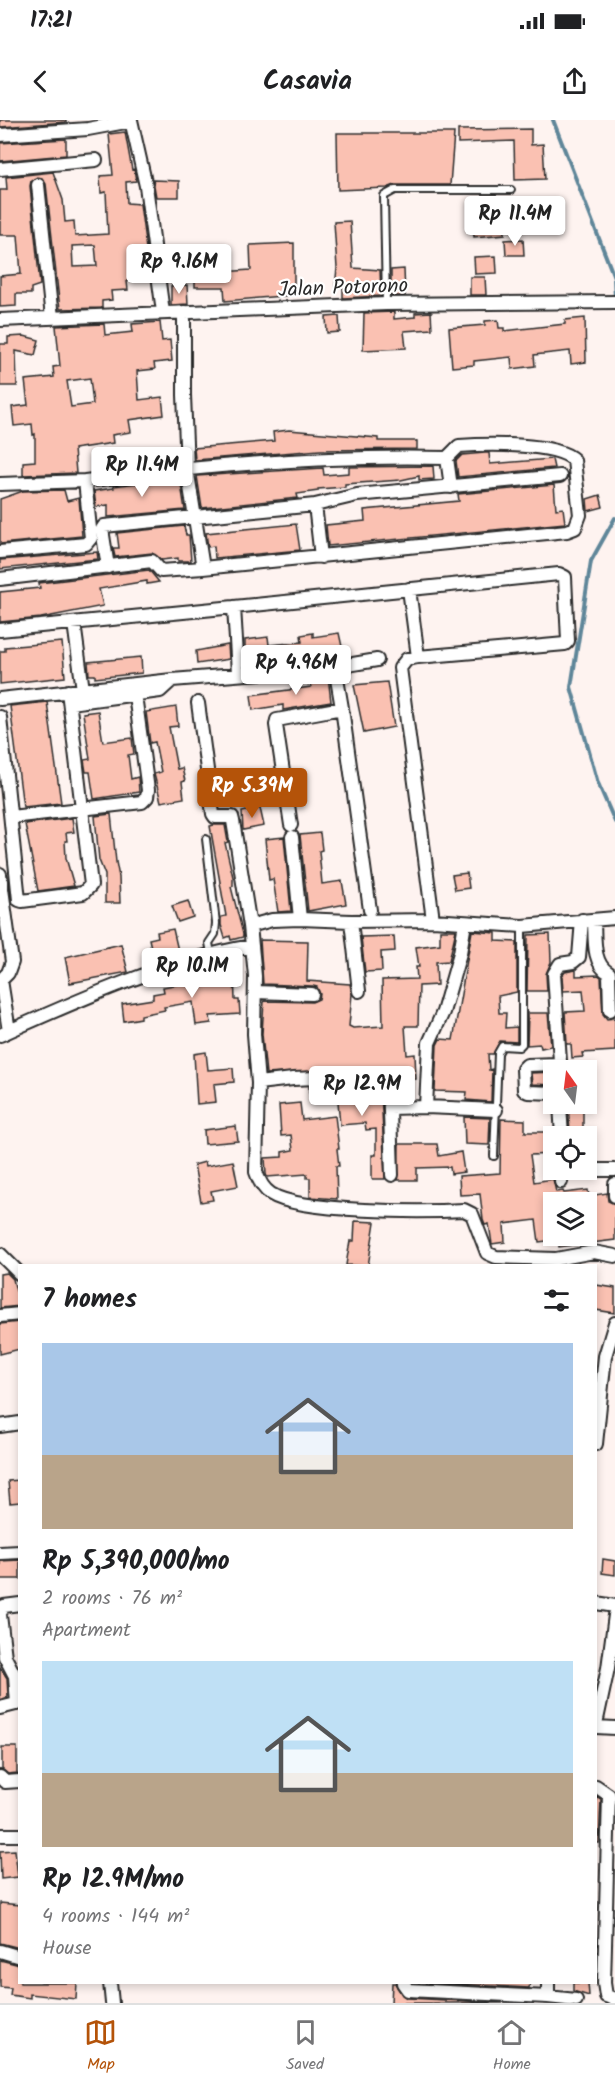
<!DOCTYPE html>
<html lang="en">
<head>
<meta charset="utf-8">
<style>
  :root { --surface:#fff; --page:#f6f6f6; --text:#202124; --muted:#757577; --line:#e0e0e0; --accent:#b45309 }
  body { margin:0; font-family:Kalam,sans-serif; background:var(--page); color:var(--text); height:100vh; display:flex; flex-direction:column; font-size:22px; white-space:nowrap }
  * { box-sizing:border-box; margin:0 }
  p { font-size:20px; color:var(--muted) }
  .icon { flex:none; width:33px; height:33px; fill:none; stroke:currentColor; stroke-width:2; stroke-linecap:round; stroke-linejoin:round }
  .map { position:relative; flex:1; overflow:hidden }
  .sheet { position:absolute; left:18px; top:1144px; width:579px; height:720px; display:flex; flex-direction:column; background:var(--surface); border-radius:0px; box-shadow:0 3px 9px #0003 }
  .sheet>* { flex:none }
  .needle { width:39px; rotate:346deg }
  .controls { position:absolute; left:543px; top:940px; display:grid; gap:12px }
  .controls a { display:grid; place-items:center; width:54px; height:54px; border-radius:0px; background:var(--surface); box-shadow:0 3px 9px #0003; font-size:30px }
  .price { position:absolute; translate:-50% -51px; padding:0 14px; border-radius:6px; background:#fff; color:#222; font-size:20px; line-height:39px; filter:drop-shadow(0 2px 3px #0008) }
  .price::after { content:''; position:absolute; left:50%; top:36px; width:18px; height:14px; margin-left:-9px; background:inherit; clip-path:polygon(0 0,100% 0,50% 100%) }
  .price.current { background:var(--accent); color:#fff }
  ul { padding:0; list-style:none }
  li { display:grid; align-content:center; gap:12px; height:318px; padding:0 24px }
  li span { display:grid; place-items:center; height:186px; border-radius:0px; color:#555 }
  li>.icon { margin-inline-start:auto }
  span .icon { width:108px; height:108px; fill:#fffc; stroke-width:1 }
  li b { font-size:26px }
  h2 { display:flex; justify-content:space-between; align-items:center; height:72px; padding:0 24px; font-size:26px }
  .status { display:flex; justify-content:space-between; align-items:center; height:42px; padding:0 30px; background:var(--surface); direction:ltr }
  .status svg { height:16px; fill:currentColor }
  header { display:flex; justify-content:space-between; align-items:center; height:78px; padding:0 24px; background:var(--surface); font-size:27px; font-weight:600 }
  .menu { display:flex; justify-content:space-around; align-items:center; height:84px; border-top:2px solid var(--line); background:var(--surface); font-size:16px; color:var(--muted) }
  .menu a { display:grid; justify-items:center; gap:3px }
  .menu .current { color:var(--accent) }
  .map>svg:first-child { display:block }
  .lines { fill:none; stroke-linecap:round; stroke-linejoin:round }
  .stream { stroke:#5f8699; stroke-width:4 }
  .building { fill:#fac1b2; stroke:#2b2b2b; stroke-width:1.5; fill-rule:evenodd }
  .lane-casing { stroke:#2b2b2b; stroke-width:10 }
  .street-casing { stroke:#2b2b2b; stroke-width:16 }
  .lane { stroke:#fff; stroke-width:6 }
  .street { stroke:#fff; stroke-width:12 }
  .labels { text-anchor:middle; stroke-width:4.5; stroke-linejoin:round; paint-order:stroke }
  .street-label { font-size:21px; fill:#2b2b2b; stroke:#fff }
</style>
</head>
<body>
<div class="status"><b>17:21</b><svg viewBox="0 0 49 12"><path d="M0 12V9h3v3zM5 12V6h3v6zM10 12V3h3v9zM15 12V0h3v12zM26 1h20v11H26zM47 4h2v5h-2z"/></svg></div>
<header><svg class="icon" aria-label="back" viewBox="0 0 24 24"><path d="M15 5l-7 7 7 7"/></svg>Casavia<svg class="icon" aria-label="share" viewBox="0 0 24 24"><path d="M12 15V3M7 8l5-5 5 5M5 13v7h14v-7"/></svg></header>
<div class="map">
<svg width="615" height="1883" viewBox="0 0 615 1883">
  <rect width="100%" height="100%" fill="#fef3f0"/>
  <filter id="ink" filterUnits="userSpaceOnUse"><feTurbulence type="fractalNoise" baseFrequency=".0167" numOctaves="2"/><feDisplacementMap in="SourceGraphic" scale="12" xChannelSelector="R" yChannelSelector="G"/><feConvolveMatrix kernelMatrix="1 2 1 2 8 2 1 2 1" color-interpolation-filters="sRGB"/></filter>
  <g filter="url(#ink)">
    <g class="lines">
      <path class="stream" d="M553,0L614,157L615,179
        M615,398L591,441L571,567L598,663L615,702"/>
    </g>
    <path class="building" d="M0,0H66V2L0,7Z
      M531,9V25L543,24L545,59L515,60L514,21L458,23V10Z
      M125,12L132,50L134,49L136,61L126,62L127,83L140,84L150,159L127,161L128,170L111,171L112,180L102,181V188L60,189L46,64L42,58L37,57L31,61L30,66L40,165L31,168V174H16V186L0,187V156L21,154L18,115H0V70H7L6,57L53,52L63,80L65,102L74,101L75,116L108,114L106,72L101,73L100,56L113,55L109,14ZM95,125L97,146L73,147L72,126Z
      M337,13H454L450,65H395L387,68L338,70Z
      M66,19V35L0,41V23Z
      M153,60L179,61V77H156Z
      M503,86L505,114L474,117L472,88Z
      M350,101L353,148L380,150L381,176L343,178V167H335L337,148L334,102Z
      M523,119L524,135H506L505,120Z
      M294,123V175L225,181L224,167H195V145H221V152L251,150L250,125Z
      M496,136L497,153L475,154L474,137Z
      M404,149L405,176H391V150Z
      M470,157H485L486,175H470Z
      M187,165L188,184L171,185V166Z
      M394,192V199L415,197V193L431,192L432,209L404,211L406,228L363,230L364,193Z
      M339,196L340,212L327,213L326,197Z
      M585,198L586,242L571,244L570,231L534,235L535,246L512,249L511,237L474,241V245L452,247L449,208L485,205V201L498,200L499,208H504V211L565,204V200Z
      M160,202L162,221L170,220L172,241L154,243L155,249L137,251L139,280L162,277L164,295L129,300L131,312L112,315L113,323L74,329L76,353L23,355V342L35,341V314L33,315L32,304L14,306L12,287L28,285L25,260L54,257L53,247L60,246L56,206L104,204L105,215L133,212L132,204ZM90,258L93,284L71,287L67,261Z
      M24,216L39,220L35,235L16,231L17,266H0V224H8V217Z
      M289,310L378,318V321H417V329L320,330L195,340L194,328L274,321L273,312Z
      M178,332V342L111,349L130,346L129,341L165,337L164,334Z
      M485,333H489L490,344L552,339L554,348L458,357L456,341L462,335Z
      M433,346L434,359L419,360V356L401,360L345,364V367L318,369V371L297,374L298,378L202,388L197,356L323,348L324,355L349,353V347Z
      M180,358L185,390L108,397V385L96,387L94,371L114,368L113,366Z
      M554,365L556,389L563,388L565,403L328,426L326,405L365,401L364,390L459,381L458,374Z
      M64,370L67,381L79,378L82,416L0,424V379L23,371Z
      M600,375L603,387L588,391L587,379Z
      M296,404L300,430L215,438L214,426L208,427L206,413Z
      M184,406L186,415H189L191,441H178V438L162,440L152,433L115,437L113,428H119L117,413Z
      M97,432L98,439L0,449V440Z
      M149,450L159,462L147,464V461L99,469L103,486L41,498L0,502V472L40,468L39,463Z
      M313,513V517L339,513L343,531L272,538L248,544L247,535H245V520L268,517L269,525L302,522L301,515Z
      M62,522L65,557L0,564V531H5V527Z
      M228,525L229,539L197,544L196,531Z
      M141,537L142,553L95,558V555H89L88,542Z
      M328,556L331,582L283,590V585L253,590L251,575L311,567L310,558Z
      M387,562L394,607L364,613L354,565Z
      M47,582L61,683L23,687L10,586Z
      M176,587L178,606L169,607L177,649L182,648L185,661L182,662L184,678L161,682L154,654L161,652L155,622L150,623L146,592Z
      M98,591L103,622L132,618L134,634L128,635L131,659L138,657L139,672L94,679L90,652H86L84,640L90,639L83,593Z
      M232,654L234,670L221,672L219,656Z
      M260,688L264,706L243,710L242,692Z
      M111,694L116,742L119,757L120,783H105V755L99,740L95,696Z
      M72,698L74,712L66,713L67,721H65L66,738L74,766L38,771L25,704Z
      M214,705H225L228,722L225,723L233,757V766L231,767L243,814V817L231,820L230,816L225,818L221,805V797L226,796L210,706Z
      M320,713L322,730L319,731L322,764L342,761L346,784L308,791L300,715Z
      M284,717L291,791L278,792L273,759L269,760L265,719Z
      M467,753L469,768L455,770L452,755Z
      M188,781L193,797L178,802L172,786Z
      M173,809L179,835L164,840L163,838L154,840L149,819L158,817L157,812Z
      M440,810H456L449,841L436,842L437,865L419,866L418,906H405L407,935L415,934L416,959L398,960V946L266,954L262,914L264,881L312,882L319,879L320,874L317,867L313,866L263,864L260,820L308,821L307,861L350,864L352,874L349,906L353,908L383,906L382,860L417,859L416,847H419L416,827L440,824Z
      M472,811L496,813V821L517,822V872L498,876L499,893H506L505,908L517,907V922L500,921L493,934H488L489,950L492,949L491,982L466,980L467,972L435,971L437,925L440,919L453,920Z
      M550,814L551,842L546,854L547,871H527L528,815Z
      M394,816L395,831L381,832L382,851L365,852L361,817Z
      M121,824L128,852L70,863L65,837Z
      M576,850V856L598,855L601,857L603,894L607,899L615,898V931L582,933L583,937L572,938L571,924H567L565,892L585,891L583,870L563,871L562,856L565,852Z
      M234,852L235,880H239L240,894L210,896L211,903L196,905L193,882L164,887L165,890L141,895V898L124,901L122,884L153,879V874L164,872L163,867L190,862V859Z
      M528,893H548L551,926L541,928L540,924L527,925Z
      M206,932L208,950L233,948L234,962L214,964L216,982L197,984L194,934Z
      M554,952V965L532,964L531,953Z
      M353,965V971L381,969L385,1059H372V1035H376V1009L366,1010L365,1003L340,1005L337,970L309,973V967Z
      M300,983L302,1000L335,996L339,1029H337L339,1046H336L337,1079L310,1077V1058H307V1054L267,1057L266,1054L265,1038L282,1037V1032L293,1030L291,1015L281,1016L279,985Z
      M568,984H583V1011L570,1012Z
      M464,997L490,998L489,1025L465,1024Z
      M501,999L525,1000V1012H553L554,1034L530,1035L534,1062L553,1059L556,1072L563,1071L564,1073L588,1070L589,1076L607,1073L608,1081L615,1084V1120L559,1127L558,1116H586V1083H554V1120L539,1122L536,1100L504,1104L505,1122L492,1124L489,1104L485,1105L483,1100L480,1074L460,1075L459,1056L500,1053Z
      M236,1006L238,1021L205,1024L204,1010Z
      M399,1024H437L439,1036L461,1032L464,1052L451,1054L450,1047L417,1048V1060H398Z
      M233,1041L238,1066L211,1071L213,1080L201,1082L194,1045L205,1042L206,1046Z
      M355,1101L375,1102L368,1146L346,1145L350,1121H354Z
      M7,1153L13,1159L16,1171H18L20,1186L0,1188V1154Z
      M596,1165L615,1168V1193L596,1190Z
      M20,1202V1229L0,1234V1204Z
      M20,1360V1382L10,1383L8,1361Z
      M603,1439L615,1441V1455L602,1453Z
      M20,1440V1459H0V1441Z
      M0,1547L7,1558L8,1577L0,1580Z
      M2,1627H17V1653L8,1654L2,1649Z
      M596,1676L601,1679L599,1723H596Z
      M15,1730L18,1757L1,1759L0,1731Z
      M0,1783L20,1785V1828L0,1823Z
      M0,1840L20,1845V1863H77L76,1879L30,1874V1878L10,1875L11,1868L0,1867Z
      M392,1863H395L402,1875L407,1878L503,1883H391Z
      M433,1863H530L529,1868Z
      M573,1863H588L589,1876L573,1871Z"/>
    <g class="lines">
      <defs>
        <path id="lane" d="M386,184L384,76L395,70H511
          M206,719L216,803L215,814L209,823L211,833
          M494,1036L498,933L502,926L519,927L522,924V806"/>
        <path id="street" d="M131,0L146,66L163,192
          M0,15L88,9L131,1
          M0,49L96,40
          M38,65L52,198
          M184,192V275L187,348L203,448
          M0,200L386,184L615,182
          M447,338L451,367
          M0,364L85,361L91,418L86,424L0,432
          M315,385L321,437
          M108,447L102,409L104,406L315,385L357,375L560,356
          M0,459L152,441L161,451L203,448L567,411L575,408L580,395L574,340C556,322 484,324 459,326L447,338C325,335 206,345 85,361
          M409,469L418,537
          M234,487L559,454L565,457L568,521L565,524L418,537L407,539L400,548L433,800
          M74,503L83,570
          M0,510L234,487L238,553
          M335,547L342,588
          M0,579L172,560
          M70,583L160,571L172,560L335,547L377,540
          M198,583L213,694L215,697H232L233,701L250,806
          M0,597L19,780L22,781L83,773L91,765L68,571
          M11,697L142,682L147,677L148,670L135,575
          M291,705L276,605L277,600L342,588L370,790
          M292,717L300,799
          M0,754L12,842L8,853L1,860L9,911
          M615,798L522,806L433,800L351,801L300,799L272,800L250,806L255,856L254,914L258,963L256,1052C259,1061 263,1069 271,1074C300,1093 426,1092 464,1090L472,1094L487,1133L496,1137L556,1139L594,1132L615,1136
          M594,800C595,817 592,844 609,853L610,890
          M351,801L359,871
          M465,803L460,833L443,892L429,923L426,987L496,990
          M255,872L312,874
          M0,915C81,879 164,841 252,826
          M258,963L293,959L387,955L389,959L392,1055
          M554,973L528,972L524,970L523,949L527,945L556,944L560,941L554,854L560,844L573,842L579,837L582,800
          M560,984L562,1017
          M390,988L426,987
          M561,1062L563,1050H615
          M615,1064V1076
          M0,1134L20,1154
          M0,1196L20,1194
          M0,1306L20,1303
          M596,1324L605,1236L615,1203
          M0,1433L20,1432
          M596,1483L615,1486
          M0,1493L4,1486L20,1484
          M0,1495L5,1537L15,1556L17,1584
          M0,1588L20,1583
          M596,1604L608,1548L615,1495
          M596,1607L615,1608
          M0,1657L5,1662L20,1661
          M596,1666L609,1675L604,1863L606,1876L615,1879
          M0,1715H20
          M0,1831L20,1837
          M110,1863L112,1883
          M403,1863L408,1870L548,1877
          M548,1863V1877L576,1880"/>
      </defs>
      <use href="#lane" class="lane-casing"/>
      <use href="#street" class="street-casing"/>
      <use href="#lane" class="lane"/>
      <use href="#street" class="street"/>
    </g>
  </g>
  <g class="labels">
    <g class="street-label">
      <text transform="translate(343 167) rotate(-2)" y="7">Jalan Potorono</text>
    </g>
  </g>
</svg>
<div class="controls">
<a><svg class="needle" viewBox="-14 -14 28 28"><path d="M0-13l5 13h-10z" fill="#e53935"/><path d="M0 13l5-13h-10z" fill="#757577"/></svg></a>
<a><svg class="icon" aria-label="locate" viewBox="0 0 24 24"><circle cx="12" cy="12" r="6"/><path d="M12 2v4M12 18v4M2 12h4M18 12h4"/></svg></a>
<a><svg class="icon" aria-label="layers" viewBox="0 0 24 24"><path d="M12 4l9 5-9 5-9-5zM3 14l9 5 9-5"/></svg></a>
</div>
<b class="price" style="left:515px;top:127px">Rp 11.4M</b>
<b class="price" style="left:179px;top:175px">Rp 9.16M</b>
<b class="price" style="left:142px;top:378px">Rp 11.4M</b>
<b class="price" style="left:296px;top:576px">Rp 4.96M</b>
<b class="price current" style="left:252px;top:699px">Rp 5.39M</b>
<b class="price" style="left:192px;top:879px">Rp 10.1M</b>
<b class="price" style="left:362px;top:997px">Rp 12.9M</b>
<section class="sheet">
<h2>7 homes<svg class="icon" aria-label="filters" viewBox="0 0 24 24"><path d="M4 7h16M4 17h16"/><circle cx="9" cy="7" r="2"/><circle cx="15" cy="17" r="2"/></svg></h2>
<ul>
<li><span style="background:linear-gradient(#a9c7e8 60%,#b9a48a 0)"><svg class="icon" aria-label="home" viewBox="0 0 24 24"><path d="M3 11l9-7 9 7M6 9v11h12V9"/></svg></span><div><b>Rp 5,390,000/mo</b><p>2 rooms · 76 m²</p><p>Apartment</p></div></li>
<li><span style="background:linear-gradient(#bfe0f5 60%,#b9a48a 0)"><svg class="icon" aria-label="home" viewBox="0 0 24 24"><path d="M3 11l9-7 9 7M6 9v11h12V9"/></svg></span><div><b>Rp 12.9M/mo</b><p>4 rooms · 144 m²</p><p>House</p></div></li>
</ul>
</section>
</div>
<nav class="menu">
<a class="current"><svg class="icon" aria-label="map" viewBox="0 0 24 24"><path d="M3 6l6-2 6 2 6-2v14l-6 2-6-2-6 2zM9 4v14M15 6v14"/></svg>Map</a>
<a><svg class="icon" aria-label="saved" viewBox="0 0 24 24"><path d="M7 4h10v16l-5-4-5 4z"/></svg>Saved</a>
<a><svg class="icon" aria-label="home" viewBox="0 0 24 24"><path d="M3 11l9-7 9 7M6 9v11h12V9"/></svg>Home</a>
</nav>
</body>
</html>
